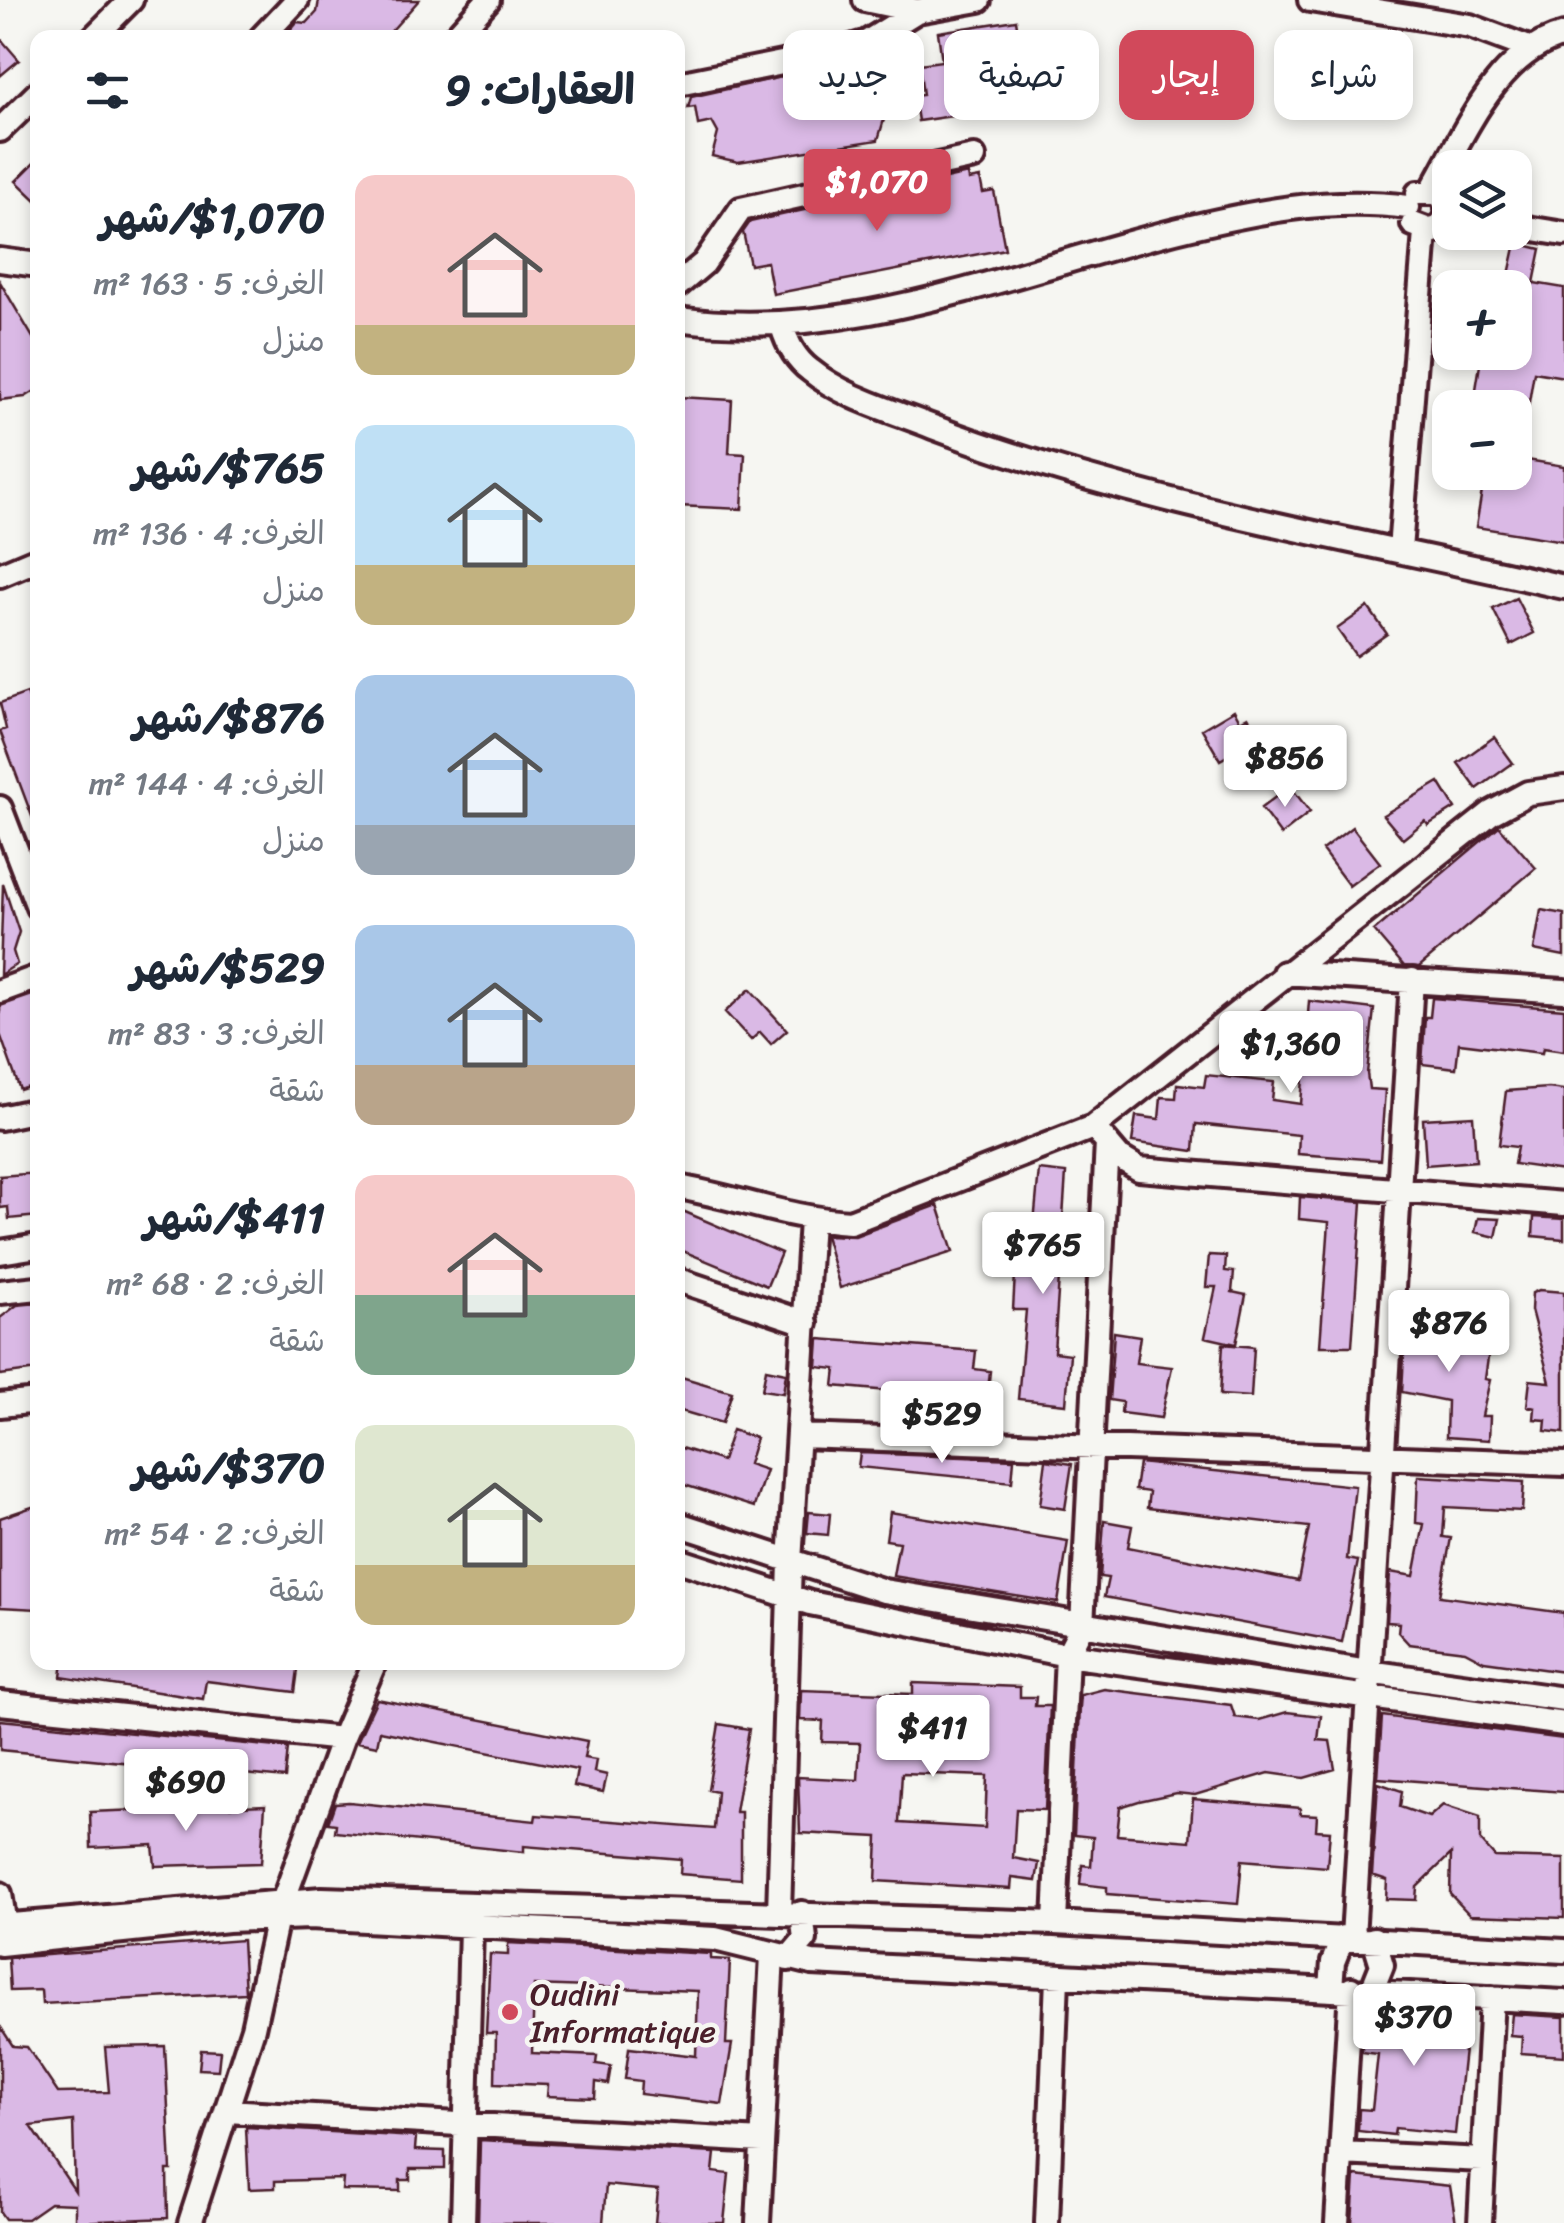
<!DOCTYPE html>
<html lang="ar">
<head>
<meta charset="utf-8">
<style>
  :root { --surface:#fff; --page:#f6f6f7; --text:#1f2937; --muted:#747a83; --accent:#d1495b }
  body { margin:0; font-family:Sriracha,"Playpen Sans Arabic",sans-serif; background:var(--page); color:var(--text); direction:rtl; height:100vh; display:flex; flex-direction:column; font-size:38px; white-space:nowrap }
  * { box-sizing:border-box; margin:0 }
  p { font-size:32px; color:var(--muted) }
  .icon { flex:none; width:55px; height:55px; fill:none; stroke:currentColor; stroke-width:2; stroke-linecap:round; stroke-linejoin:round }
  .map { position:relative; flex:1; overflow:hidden; direction:ltr }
  .panel { position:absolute; left:30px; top:30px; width:655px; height:1640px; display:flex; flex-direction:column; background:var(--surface); border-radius:20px; box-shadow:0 5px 15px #0003; direction:rtl }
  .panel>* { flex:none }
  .banner { position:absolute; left:715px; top:30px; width:698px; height:90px; direction:rtl; display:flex; gap:20px }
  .fabs { position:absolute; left:1432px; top:150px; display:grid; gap:20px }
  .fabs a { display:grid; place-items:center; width:100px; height:100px; border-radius:20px; background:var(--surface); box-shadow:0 5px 15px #0003; font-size:50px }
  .price { position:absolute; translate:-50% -85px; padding:0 22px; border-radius:10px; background:#fff; color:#222; font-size:32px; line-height:65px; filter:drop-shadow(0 2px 5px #0008) }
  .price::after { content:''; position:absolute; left:50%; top:60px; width:30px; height:22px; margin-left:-15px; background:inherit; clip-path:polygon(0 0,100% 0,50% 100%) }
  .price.selected { background:var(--accent); color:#fff }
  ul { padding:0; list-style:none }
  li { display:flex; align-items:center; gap:30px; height:250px; padding:0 50px }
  li span { display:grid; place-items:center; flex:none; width:280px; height:200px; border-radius:20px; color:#555 }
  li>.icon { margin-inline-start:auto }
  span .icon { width:120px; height:120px; fill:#fffc; stroke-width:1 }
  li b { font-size:42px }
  h2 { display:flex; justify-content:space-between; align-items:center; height:120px; padding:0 50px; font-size:42px }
  .pill { padding:0 35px; border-radius:20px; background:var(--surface); box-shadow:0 5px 15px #0003; font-size:35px; line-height:90px }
  .pill.selected { background:var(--accent); color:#fff }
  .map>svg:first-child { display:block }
  .building { fill:#dab9e5; stroke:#4a1f2b; stroke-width:2.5; fill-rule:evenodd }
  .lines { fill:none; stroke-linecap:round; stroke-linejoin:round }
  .minor-casing { stroke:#4a1f2b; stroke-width:30 }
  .minor { stroke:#f6f6f2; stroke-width:22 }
  .poi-dot { fill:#d1495b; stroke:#f6f6f2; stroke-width:4 }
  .labels { text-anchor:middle; stroke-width:9; stroke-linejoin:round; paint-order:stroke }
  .poi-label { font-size:32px; fill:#4a1f2b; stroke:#f6f6f2; text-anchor:start }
</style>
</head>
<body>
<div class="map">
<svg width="1564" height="2223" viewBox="0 0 1564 2223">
  <rect width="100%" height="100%" fill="#f6f6f2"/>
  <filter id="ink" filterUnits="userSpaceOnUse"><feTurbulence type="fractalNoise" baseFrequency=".01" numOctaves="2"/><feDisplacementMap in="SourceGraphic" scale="20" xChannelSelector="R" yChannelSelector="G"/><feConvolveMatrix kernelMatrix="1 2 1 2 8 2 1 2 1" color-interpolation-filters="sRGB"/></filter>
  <g filter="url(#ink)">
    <path class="building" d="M319,0H419L385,38H283L297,22L307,23L317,12Z
      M1016,20L1021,52L1053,47L1061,100L918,121L914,96L923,95L919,64L942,61L938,32Z
      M0,38L19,60L0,76Z
      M864,59L865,67L877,70L885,116L878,140L738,162L712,156L718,133L712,122L698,125L695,107L688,108L691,97Z
      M38,159V202L16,181Z
      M968,174L969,180L980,178L983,193L994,191L1005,249L773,294L767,262L750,265L743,232L750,222Z
      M1516,243L1541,249L1534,283L1564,288V377L1534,372L1528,408H1473L1482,352H1515V288H1506Z
      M0,282L38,346V389L25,397L0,400Z
      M678,397L732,400L729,453L745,454L742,509L678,506Z
      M1515,458L1564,466V541L1476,527L1485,472H1515Z
      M1516,598L1534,633L1511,645L1493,609Z
      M1368,607L1387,634L1356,656L1337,629Z
      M27,693L38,722L36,827L0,731L6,729L0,703Z
      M1234,710L1240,721L1248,717L1260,737L1220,760L1202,729Z
      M1494,737L1513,763L1477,789L1458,763Z
      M1439,782L1455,808L1428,825L1425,821L1403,839L1383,815Z
      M1290,786L1310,812L1281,835L1261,808Z
      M1499,826L1536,868L1419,967L1404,966L1374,931Z
      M1352,827L1380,863L1349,886L1322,850Z
      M3,884L19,932L13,951L17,964L0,975Z
      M1541,910L1564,914V956L1534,950Z
      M750,989L787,1030L771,1044L760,1032L751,1040L725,1012Z
      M38,993V1084L20,1090L0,1034V1006Z
      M1432,998L1564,1009V1051L1543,1048L1542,1053L1459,1043L1456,1068L1422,1064L1425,1017H1430Z
      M1309,1001L1374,1009L1367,1073L1369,1089L1385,1090L1380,1160L1298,1154L1299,1135L1196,1124L1194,1151L1132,1142L1136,1116L1159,1119L1161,1097L1176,1098L1177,1084L1204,1087L1206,1075L1274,1082L1272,1100L1301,1104Z
      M1548,1088L1564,1090V1171L1514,1164L1517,1147L1499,1145L1506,1091Z
      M1473,1116L1476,1161L1426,1165L1423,1119Z
      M1039,1170L1066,1173L1054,1352L1070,1354L1066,1404L1018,1399L1026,1310H1013L1016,1255L1031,1256Z
      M38,1173V1216L9,1219L8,1207L0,1208V1176Z
      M1300,1197L1362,1202L1352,1346H1320L1329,1222L1299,1219Z
      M938,1205L953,1252L840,1288L825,1235L855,1236Z
      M678,1209L781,1253L767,1286L678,1249Z
      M1534,1217L1564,1219V1239L1533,1236Z
      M1478,1218L1500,1219L1496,1237L1475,1232Z
      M1209,1255L1226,1256L1225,1271L1234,1272L1232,1292L1246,1295L1236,1344L1205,1337L1216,1287H1206Z
      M1539,1290L1564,1292V1433L1545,1431L1546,1420L1534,1419L1535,1408L1527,1406L1530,1380L1550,1382L1531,1310L1532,1293Z
      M38,1303V1370L0,1375V1318L17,1305Z
      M1406,1316L1431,1319L1429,1329L1491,1337L1485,1379L1490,1380L1482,1416H1490L1489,1440L1446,1437L1447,1401L1402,1392Z
      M1114,1332L1140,1336L1136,1363L1172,1367L1161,1418L1121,1413L1122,1402L1109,1400Z
      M819,1339L976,1351L974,1369L990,1371L987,1400L834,1386L836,1369L817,1367Z
      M1223,1344L1254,1347L1251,1397L1220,1395Z
      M766,1369L786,1373L783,1393L762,1390Z
      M678,1376L732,1392L722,1423L678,1410Z
      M732,1430L756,1438L748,1464L766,1470L754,1507L678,1483V1447L722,1461Z
      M860,1453L1014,1459L1012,1482L858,1467Z
      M1046,1460L1072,1464L1065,1509L1040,1505Z
      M1139,1463L1355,1486L1347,1559L1358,1561L1342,1642L1104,1597L1108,1578L1100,1577L1104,1521L1132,1526L1128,1547L1298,1581L1309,1527L1147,1508L1149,1492L1135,1490Z
      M1418,1476L1524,1482L1522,1511L1445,1507L1443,1537L1451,1538L1440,1596L1564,1613V1672L1484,1661L1465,1651L1409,1644L1398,1632L1399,1623L1387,1622L1390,1572L1414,1576L1424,1524L1416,1523Z
      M38,1505V1609L0,1607V1518Z
      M809,1512L830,1514L828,1535L807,1533Z
      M890,1512L1068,1541L1058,1603L893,1576L899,1542L886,1540Z
      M63,1662H299L295,1692L206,1681L203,1699L61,1677Z
      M913,1683L1020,1687V1697H1036L1035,1706H1050L1045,1810L1016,1809L1013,1858L1039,1863L1036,1881L1012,1878L1011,1889L876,1881L878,1837L800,1833L798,1777L858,1780L860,1743L822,1742L823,1721L800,1720L801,1690L913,1694ZM902,1773L987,1776L985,1828L899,1823Z
      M1104,1689L1231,1705L1235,1717L1259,1720L1287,1712L1321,1716L1318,1740L1330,1741L1335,1769L1304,1778L1269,1773L1195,1795L1176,1793L1139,1801L1120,1807L1117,1835L1190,1841L1193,1799L1300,1808V1814L1317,1815L1316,1830L1330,1831L1327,1867L1242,1860L1238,1904L1107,1894V1887L1080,1884L1082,1865L1091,1866L1093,1837L1074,1835L1080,1707L1081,1695Z
      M377,1699L587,1741L584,1758L596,1760L594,1772L607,1775L603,1792L574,1786L577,1770L380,1731L377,1746L357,1742Z
      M1382,1716L1564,1739V1792L1378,1778Z
      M0,1720L288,1748L285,1778L0,1750Z
      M719,1724L749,1729L735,1812H741V1879L680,1874L681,1859L524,1846V1852L335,1832L336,1824L328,1823L335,1803L349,1802L535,1821L536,1815L714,1829L717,1791L708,1789Z
      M1378,1783L1402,1791L1400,1807L1429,1817L1443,1805L1480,1817V1840L1495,1857L1564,1859V1918L1470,1915L1450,1894L1451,1854L1417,1887L1416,1900L1386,1899L1387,1880L1372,1875Z
      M265,1805L261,1863L155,1866L153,1845L91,1848L90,1812Z
      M242,1940L245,1993L42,2004L41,1990L10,1991L8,1958Z
      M508,1943L711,1954V1959L730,1960L726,2044H732L722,2104L640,2094L641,2081L625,2079L629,2048L696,2056L698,1991L534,1985L532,2053L597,2056L596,2064L611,2066L608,2084L596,2082L595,2098L547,2096L548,2085L495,2083L496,2033H486L490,1954L508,1955Z
      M1365,2007L1468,2012L1455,2134L1395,2128L1394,2135L1358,2131L1359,2109L1372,2110L1378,2054L1362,2052Z
      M1512,2014L1564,2017V2056L1521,2053L1522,2036L1510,2035Z
      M0,2026L13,2046L27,2047L58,2093L109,2092L105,2047L165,2046L171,2170H167L168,2218L75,2222V2204L50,2203L27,2219H5L0,2212ZM73,2121L75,2191L31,2126Z
      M201,2050L220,2051L218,2070L199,2069Z
      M246,2127L416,2137L415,2150L445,2151V2169H410V2180H400V2191L342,2190L343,2179L275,2181V2188L249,2189Z
      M480,2140L715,2153L713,2172L729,2174L724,2223H655L658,2190L606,2185L603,2223H478Z
      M1355,2176L1450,2186L1456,2223H1352Z"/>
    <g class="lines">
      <defs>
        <path id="minor" d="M865,0L917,11
          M1310,0L1470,26L1529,48
          M93,38L131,0
          M261,38L297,0
          M454,38L488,0
          M678,84L832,53L867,42L917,11L979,0
          M0,130L38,93
          M1432,190C1464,134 1497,52 1564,35
          M1418,193H1440L1450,213
          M1413,224L1434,232L1450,214
          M1515,226L1564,234
          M0,260L38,265
          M678,285L704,263L741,209L974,157
          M678,319C849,343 1011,272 1175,231C1253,212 1327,197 1408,207
          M782,326C787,343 795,359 810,370C844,398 893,411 933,427C1136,504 1354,539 1564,587
          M1400,550L1425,232
          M0,575L38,559
          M0,808L38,907
          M1284,973L1564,991
          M0,991L38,977
          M0,1118L38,1110
          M1102,1137L1119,1157L1139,1169L1564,1204
          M678,1187C736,1197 791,1219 850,1222L1093,1127L1491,813L1528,793L1564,788
          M0,1252L38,1246
          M678,1280L806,1323
          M0,1292L38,1288
          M0,1405L38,1401
          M801,1436L1564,1464
          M678,1524L884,1591L1368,1672L1564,1699
          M678,1560L810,1603L1067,1655L1564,1724
          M0,1703L342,1739
          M0,1894L5,1925
          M779,1912L790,1562L811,1220
          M1055,1923L1067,1655L1082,1626L1107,1143
          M0,1926L322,1899L1055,1923L1564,1951
          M1353,1937L1412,980
          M0,1944L227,1920L310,1917L715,1939L812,1963L1564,2002
          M788,1959L805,1939L802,1913
          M1331,1988L1333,1962L1343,1937
          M1372,1990L1382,1965L1374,1939
          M226,2111L762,2141
          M1341,2153L1483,2160
          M190,2223L253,2028L277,1918L342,1739L375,1662
          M463,2223L471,1927
          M758,2223L772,1955
          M1047,2223L1057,1978
          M1337,2223L1351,1989
          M1480,2223L1492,1998"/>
      </defs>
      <use href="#minor" class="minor-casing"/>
      <use href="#minor" class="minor"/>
    </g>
  </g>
  <circle class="poi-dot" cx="510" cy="2012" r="10"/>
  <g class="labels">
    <g class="poi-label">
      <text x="530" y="2005">Oudini<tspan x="530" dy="37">Informatique</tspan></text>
    </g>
  </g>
</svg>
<div class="fabs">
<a><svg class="icon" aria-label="layers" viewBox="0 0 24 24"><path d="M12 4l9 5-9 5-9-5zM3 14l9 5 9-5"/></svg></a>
<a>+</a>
<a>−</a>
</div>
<b class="price selected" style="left:877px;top:234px">$1,070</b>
<b class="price" style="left:1285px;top:810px">$856</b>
<b class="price" style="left:1291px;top:1096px">$1,360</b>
<b class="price" style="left:1043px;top:1297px">$765</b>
<b class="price" style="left:1449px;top:1375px">$876</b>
<b class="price" style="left:942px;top:1466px">$529</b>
<b class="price" style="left:933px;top:1780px">$411</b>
<b class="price" style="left:186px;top:1834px">$690</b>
<b class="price" style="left:1414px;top:2069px">$370</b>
<div class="banner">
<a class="pill">شراء</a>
<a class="pill selected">إيجار</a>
<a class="pill">تصفية</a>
<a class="pill">جديد</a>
</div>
<section class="panel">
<h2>العقارات: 9<svg class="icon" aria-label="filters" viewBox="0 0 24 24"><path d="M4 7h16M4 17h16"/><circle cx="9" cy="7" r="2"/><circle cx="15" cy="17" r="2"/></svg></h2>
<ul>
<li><span style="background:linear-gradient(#f6c9c9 75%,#c2b280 0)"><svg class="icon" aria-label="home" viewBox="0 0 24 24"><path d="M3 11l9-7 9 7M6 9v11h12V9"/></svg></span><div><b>$1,070/شهر</b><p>الغرف: 5 · 163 m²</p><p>منزل</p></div></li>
<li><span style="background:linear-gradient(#bfe0f5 70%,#c2b280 0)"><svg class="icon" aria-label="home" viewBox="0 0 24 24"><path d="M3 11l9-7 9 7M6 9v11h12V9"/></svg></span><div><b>$765/شهر</b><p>الغرف: 4 · 136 m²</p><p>منزل</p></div></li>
<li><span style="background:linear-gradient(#a9c7e8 75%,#9aa5b1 0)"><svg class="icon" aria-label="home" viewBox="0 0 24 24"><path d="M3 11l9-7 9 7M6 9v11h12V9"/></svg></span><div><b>$876/شهر</b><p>الغرف: 4 · 144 m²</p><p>منزل</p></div></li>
<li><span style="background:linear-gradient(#a9c7e8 70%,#b9a48a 0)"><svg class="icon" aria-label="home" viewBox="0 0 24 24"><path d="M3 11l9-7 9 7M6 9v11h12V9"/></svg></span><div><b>$529/شهر</b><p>الغرف: 3 · 83 m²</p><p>شقة</p></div></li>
<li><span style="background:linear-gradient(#f6c9c9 60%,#7fa58c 0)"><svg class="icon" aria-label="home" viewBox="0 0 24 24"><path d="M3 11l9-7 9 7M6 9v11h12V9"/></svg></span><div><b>$411/شهر</b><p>الغرف: 2 · 68 m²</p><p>شقة</p></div></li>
<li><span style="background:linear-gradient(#dfe7d0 70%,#c2b280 0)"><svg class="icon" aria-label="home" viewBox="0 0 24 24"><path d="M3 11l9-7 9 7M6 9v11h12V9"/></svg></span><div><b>$370/شهر</b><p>الغرف: 2 · 54 m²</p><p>شقة</p></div></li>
</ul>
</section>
</div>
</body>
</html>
